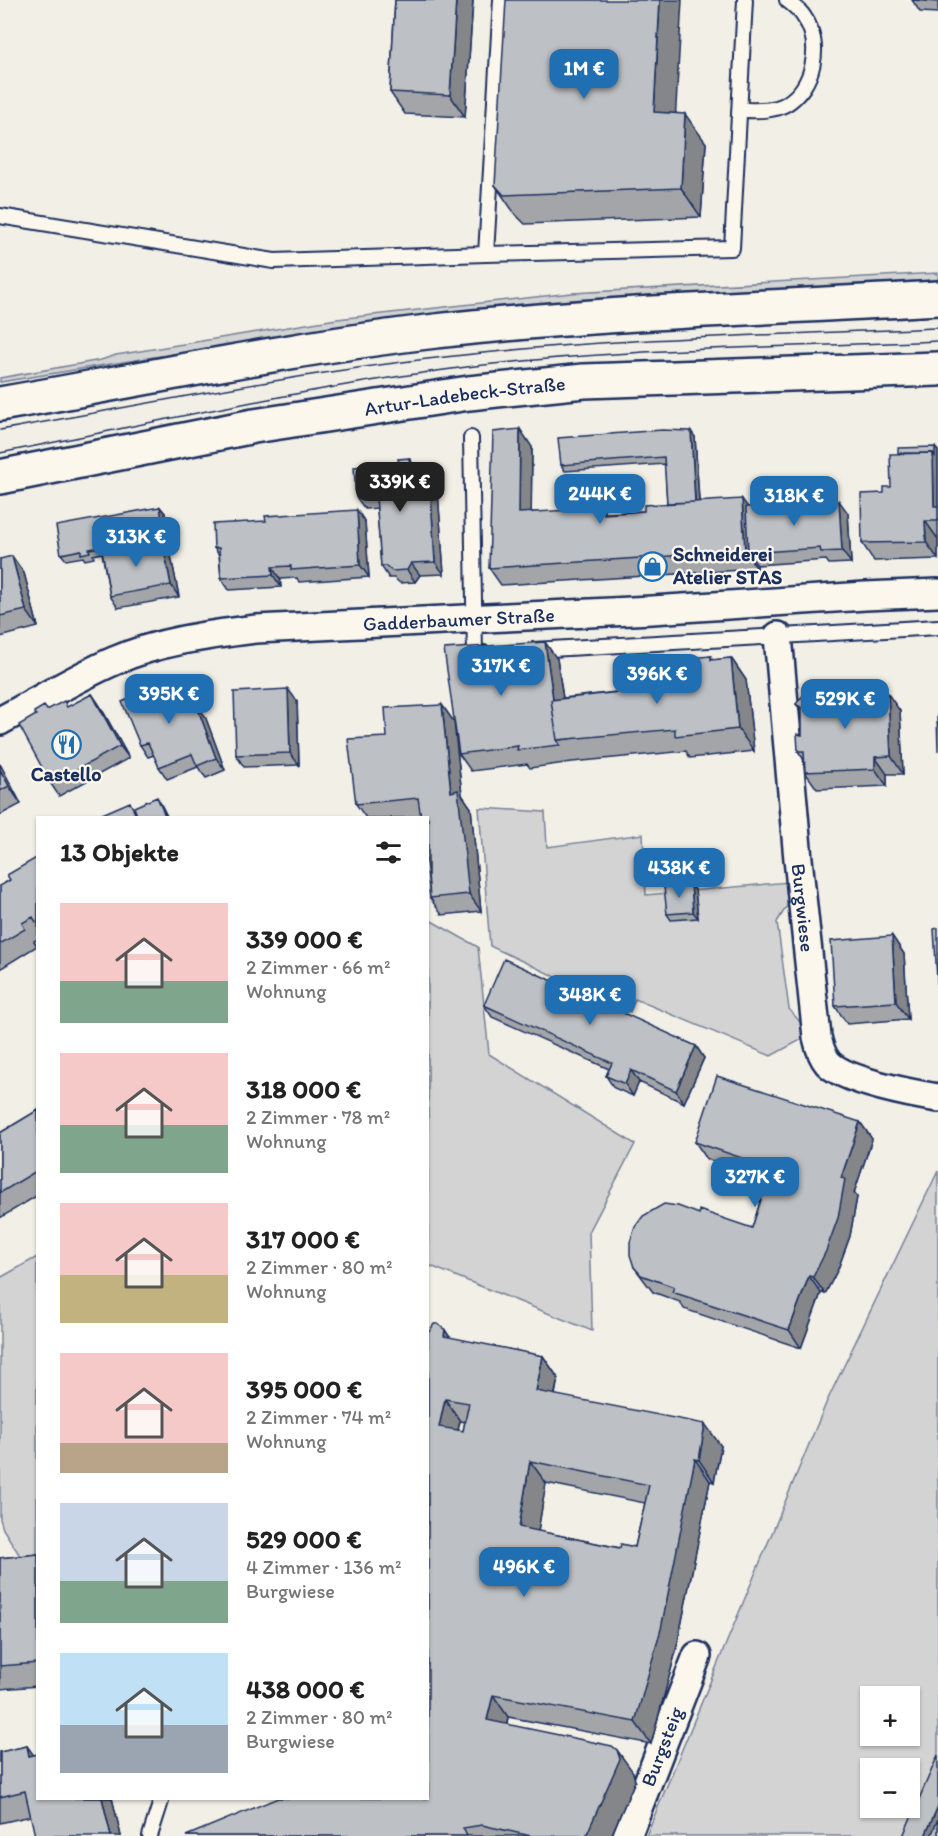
<!DOCTYPE html>
<html lang="de">
<head>
<meta charset="utf-8">
<style>
  :root { --surface:#fff; --page:#f6f6f6; --text:#222; --muted:#767676; --accent:#1f6fb2 }
  body { margin:0; font-family:Itim,sans-serif; background:var(--page); color:var(--text); height:100vh; display:flex; flex-direction:column; font-size:22px; white-space:nowrap }
  * { box-sizing:border-box; margin:0 }
  p { font-size:20px; color:var(--muted) }
  .icon { flex:none; width:33px; height:33px; fill:none; stroke:currentColor; stroke-width:2; stroke-linecap:round; stroke-linejoin:round }
  .map { position:relative; flex:1; overflow:hidden }
  .panel { position:absolute; left:36px; top:816px; width:393px; height:984px; display:flex; flex-direction:column; background:var(--surface); border-radius:0px; box-shadow:0 2px 4px #0004 }
  .panel>* { flex:none }
  .fabs { position:absolute; left:860px; top:1686px; display:grid; gap:12px }
  .fabs a { display:grid; place-items:center; width:60px; height:60px; border-radius:0px; background:var(--surface); box-shadow:0 2px 4px #0004; font-size:30px }
  .price { position:absolute; translate:-50% -51px; padding:0 14px; border-radius:12px; background:var(--accent); color:#fff; font-size:20px; line-height:39px; filter:drop-shadow(0 2px 3px #0008) }
  .price::after { content:''; position:absolute; left:50%; top:36px; width:18px; height:14px; margin-left:-9px; background:inherit; clip-path:polygon(0 0,100% 0,50% 100%) }
  .price.on { background:#222; color:#fff }
  ul { padding:0; list-style:none }
  li { display:flex; align-items:center; gap:18px; height:150px; padding:0 24px }
  li span { display:grid; place-items:center; flex:none; width:168px; height:120px; border-radius:0px; color:#555 }
  li>.icon { margin-inline-start:auto }
  span .icon { width:72px; height:72px; fill:#fffc; stroke-width:1 }
  li b { font-size:26px }
  h2 { display:flex; justify-content:space-between; align-items:center; height:72px; padding:0 24px; font-size:26px }
  .map>svg:first-child { display:block }
  .green { fill:#d2d3d2; stroke:#768198; stroke-width:1.5; fill-rule:evenodd }
  .lines { fill:none; stroke-linecap:round; stroke-linejoin:round }
  .service-casing { stroke:#1b2f5e; stroke-width:18 }
  .minor-casing { stroke:#1b2f5e; stroke-width:32 }
  .tertiary-casing { stroke:#1b2f5e; stroke-width:38 }
  .service { stroke:#fbf7ec; stroke-width:14 }
  .minor { stroke:#fbf7ec; stroke-width:27 }
  .tertiary { stroke:#fbf7ec; stroke-width:33 }
  .tram { stroke:#1b2f5e; stroke-width:1.5 }
  .wall { fill:#a3a5a9; stroke:#1b2f5e; stroke-width:1.5; fill-rule:evenodd }
  .shaded-wall { fill:#848689; stroke:#1b2f5e; stroke-width:1.5 }
  .building { fill:#bdc0c4; stroke:#1b2f5e; stroke-width:1.5; fill-rule:evenodd }
  .labels { text-anchor:middle; stroke-width:4.5; stroke-linejoin:round; paint-order:stroke }
  .street-label { font-size:20px; fill:#1b2f5e; stroke:#fbf7ec }
  .poi-label { font-size:20px; font-weight:bold; fill:#1b2f5e; stroke:#fbf7ec; text-anchor:start }
</style>
</head>
<body>
<div class="map">
<svg width="938" height="1836" viewBox="0 0 938 1836">
  <rect width="100%" height="100%" fill="#f2efe6"/>
  <filter id="ink" filterUnits="userSpaceOnUse"><feTurbulence type="fractalNoise" baseFrequency=".0167" numOctaves="2"/><feDisplacementMap in="SourceGraphic" scale="12" xChannelSelector="R" yChannelSelector="G"/><feConvolveMatrix kernelMatrix="1 2 1 2 8 2 1 2 1" color-interpolation-filters="sRGB"/></filter>
  <g filter="url(#ink)">
    <path class="green" d="M938,273V280L571,301L338,327L0,382V378L101,360L116,355L337,319L572,293Z
      M479,808L545,812L547,847L643,834L646,895L789,882L787,906L777,922L789,1009L805,1028L806,1037L771,1056L635,999L630,1012L490,946Z
      M428,919L478,947L489,1054L635,1144L589,1232L592,1331L428,1265Z
      M938,1171V1802L923,1836H646L827,1401ZM870,1696H909V1736H870ZM870,1768H909V1808H870Z
      M37,1257V1557L22,1559L3,1529L0,1519V1278Z"/>
    <g class="lines">
      <defs>
        <path id="service" d="M739,110C754,110 772,112 786,104C814,87 823,44 804,17C800,10 793,5 787,0
          M0,216L274,261L486,254L732,248L745,0
          M486,254L501,0
          M471,438L475,654L484,653
          M533,650L938,627
          M150,1836L162,1798"/>
        <g id="minor">
          <path id="s1" d="M778,636L798,859L817,1037C819,1046 822,1056 828,1063C845,1081 913,1094 938,1098"/>
          <path id="s2" d="M0,721C38,701 75,678 114,661C159,641 208,635 256,629L652,610L865,596L938,593"/>
          <path id="s3" d="M627,1836L697,1656"/>
        </g>
        <g id="tertiary">
          <path d="M0,404C145,379 289,348 436,331C602,312 771,308 938,298"/>
          <path id="s4" d="M0,477L254,426L469,393L584,381L938,369"/>
        </g>
      </defs>
      <use href="#service" class="service-casing"/>
      <use href="#minor" class="minor-casing"/>
      <use href="#tertiary" class="tertiary-casing"/>
      <use href="#service" class="service"/>
      <use href="#minor" class="minor"/>
      <use href="#tertiary" class="tertiary"/>
      <path class="tram" d="M0,430C147,404 297,373 445,357C609,338 774,335 938,328
        M0,453C148,424 295,390 444,370C607,348 774,348 938,341"/>
    </g>
    <path class="wall" d="M395,0H473L465,117L405,114L390,92Z
      M912,0H938V13L920,12Z
      M676,113L706,143L701,217L525,224L515,214L495,185Z
      M695,437L699,501L748,507L848,513L851,563L829,564L826,560L757,565V569L501,585L489,568L532,447L531,512L608,513L644,511L667,503L665,464L565,471L561,465Z
      M938,451V559L874,561L862,543L884,493Z
      M409,458L417,470L418,475L422,482L438,493L444,574L420,575L415,582L400,583L394,578H389L381,566L377,508L365,509L356,497L399,464Z
      M160,507L165,513L170,551L179,597L118,608L110,596L102,553L93,555L94,558L85,560L83,557L66,560L61,554Z
      M365,522L369,577L299,582L297,578L280,579L281,587L229,590L221,578L219,555L214,548Z
      M0,559L24,573L38,627L0,637Z
      M711,656L713,660L731,658L746,680L754,751L690,758L686,751L572,762L530,768L527,764L471,771L459,754L557,659L563,698L670,686L689,662Z
      M175,679L183,691L190,708L196,704L205,716L225,770L206,778L198,767L167,779L159,767L154,755L148,757L140,745Z
      M870,683L878,694L900,711L903,774H887V786L817,789L805,772L804,760L798,751L802,735V711L796,704L811,699L842,697Z
      M92,694L100,706L129,758L59,796L51,784L47,710L68,707Z
      M297,701L299,765L244,767L236,755Z
      M442,705L454,722L462,795L471,808L481,911L442,915L430,898L421,816L405,818H366L356,804L387,737Z
      M0,764L21,804L0,815Z
      M38,857V939L34,941L37,946L0,969V886L10,880Z
      M691,884L695,890L698,918L671,920L667,914Z
      M892,936L904,954L908,1019L847,1024L835,1006Z
      M484,1005L696,1046L704,1058L684,1103L639,1082L633,1096L614,1088L606,1076L609,1069L492,1017Z
      M38,1110V1195L0,1218V1133Z
      M860,1122L872,1139L854,1193L857,1197L850,1236L838,1269L825,1294L821,1293L801,1348L684,1309L680,1302L653,1292L634,1267L752,1228L767,1180L707,1159L695,1142Z
      M445,1330L450,1338L543,1356L558,1378L555,1395L721,1446L714,1482L710,1481L676,1651L651,1744L508,1717L507,1724L633,1772L635,1781L611,1836H186L428,1798ZM460,1421L465,1422L463,1431L458,1430ZM546,1483L645,1503L635,1547L620,1548L538,1531Z
      M38,1554V1686L0,1689V1558Z
      M27,1746L33,1755L38,1798H112L121,1836L31,1816L0,1823V1752Z"/>
    <path class="shaded-wall" d="M456,0H473L465,117L450,95Z
      M660,0H682L674,141L654,112Z
      M685,114L706,143L701,217L681,188Z
      M520,429L532,447L531,530L519,513Z
      M691,431L695,437L700,519L696,513Z
      M935,447L938,451V511L934,506L933,453Z
      M409,458L417,470L418,475L426,487V494L411,475Z
      M430,481L438,493L444,574L435,562Z
      M742,499L754,516L748,553L757,565V569L745,551Z
      M839,501L848,513L851,563L842,551Z
      M160,507L165,513L170,551L179,597L171,585L162,539Z
      M357,510L365,522L369,577L360,565Z
      M925,521L938,539V559L926,542Z
      M12,556L24,573L38,627L26,610Z
      M411,563L420,575L415,582L407,570Z
      M272,567L280,579L281,587L273,575Z
      M545,642L557,659L569,739L559,740Z
      M731,658L746,680L754,751L738,729Z
      M175,679L183,691L196,721L187,709Z
      M870,683L882,700L871,695Z
      M288,689L297,701L299,765L290,753Z
      M92,694L100,706L129,758L120,746Z
      M888,694L900,711L903,774L891,756Z
      M196,704L205,716L225,770L216,758Z
      M442,705L454,722L462,795L471,808L481,911L469,894L451,792Z
      M875,757L887,774V786L875,769Z
      M0,764L21,804L9,786L0,770Z
      M157,797L161,804L168,818H166Z
      M691,884L695,890L698,918L693,912Z
      M892,936L904,954L908,1019L896,1002Z
      M696,1046L704,1058L684,1103L676,1091Z
      M631,1070L639,1082L633,1096L625,1084Z
      M860,1122L872,1139L854,1193L857,1197L850,1236L838,1269L825,1294L813,1277L841,1178Z
      M809,1276L821,1293L801,1348L789,1330Z
      M445,1330L460,1352L444,1336Z
      M543,1356L558,1378L551,1413L536,1391Z
      M445,1399L460,1421L454,1448L439,1427Z
      M705,1424L721,1446L714,1482L699,1460Z
      M695,1459L710,1481L676,1651L651,1744L635,1722Z
      M530,1461L546,1483L535,1549L519,1527Z
      M493,1695L508,1717L503,1742L487,1720Z
      M27,1746L38,1761L29,1756Z
      M617,1750L633,1772L635,1781L611,1836H586Z
      M102,1798H112L121,1836H111Z
      M938,1806V1836H925Z"/>
    <path class="building" d="M395,0H456L450,95L390,92Z
      M506,0H660L654,112L685,114L681,188L504,195L495,185Z
      M912,0H938V2Z
      M520,429L519,513L604,508V514L644,511V505L742,499L745,551L489,568L493,432Z
      M662,430L691,431L695,502L667,503L664,457L561,465L558,438Z
      M935,447V456L933,453H898V448Z
      M933,453L934,506H938V521H925L926,542L862,543L861,494L884,493V487H891L890,454Z
      M409,458L411,475H417L418,482L430,481L435,562L411,563L407,570L392,571L386,566H381L376,496L356,497L354,467L399,464L398,459Z
      M839,501L842,551L821,552L820,548L748,553L746,507Z
      M160,507L166,544L162,539L107,549L106,546L89,549L90,552L81,554V550L61,554L56,526Z
      M357,510L360,565L291,570V566L272,567L273,575L221,578L219,548H214L213,524L266,521L265,516Z
      M162,539L171,585L110,596L102,550Z
      M12,556L26,610L0,616V559Z
      M545,642L553,699L551,700L557,740L560,745L517,750L518,746L459,754L444,649Z
      M711,656V660L731,658L738,729L675,736V729L557,740L551,700L670,686L667,665L689,662V658Z
      M175,679L187,709L196,704L216,758L197,766L192,754L159,767L148,743L140,745L122,702Z
      M841,683H870L871,695L888,694L891,756L875,757V769L805,772L804,751H798L797,734L802,735V708L796,704L805,693L811,699L842,697Z
      M288,689L290,753L236,755L234,692Z
      M92,694L120,746L51,784L19,725L36,715L34,712L44,706L47,710L64,701L67,707Z
      M442,705L451,792L458,790L469,894L430,898L428,875V818H421L418,798L356,804L348,739L387,737L385,708Z
      M937,716H938V751Z
      M0,770L9,786L0,791Z
      M157,797L166,818H138L134,807Z
      M130,802L137,818H93Z
      M38,857V921L36,922L33,917L22,923L25,929L0,944V886L10,880L7,875Z
      M691,884L693,912L667,914L664,887Z
      M938,928V997L934,929Z
      M892,936L896,1002L835,1006L831,941Z
      M504,959L696,1046L676,1091L631,1070L625,1084L606,1076L612,1063L484,1005Z
      M717,1076L860,1122L841,1178L845,1179L838,1218L826,1251L813,1277L809,1276L789,1330L672,1292L674,1287L641,1275L634,1267L630,1255V1242L635,1227L643,1216L664,1204L678,1206L699,1214V1210L752,1228L771,1168L695,1142Z
      M38,1110V1170L0,1193V1133Z
      M434,1324H438L445,1330L444,1336L543,1356L536,1391L705,1424L699,1460L695,1459L661,1629L635,1722L493,1695L487,1720L612,1746L617,1750L620,1759L586,1836H531L482,1825L463,1828L467,1836H186L278,1798H428V1333ZM445,1399L469,1403L463,1431L439,1427ZM530,1461L649,1485L635,1547L621,1544L620,1548L519,1527Z
      M38,1554V1663L0,1666V1558Z
      M27,1746L29,1756L38,1754V1798H102L111,1836H35L25,1791L0,1797V1752Z
      M938,1755V1806L925,1836H903Z
      M938,1819V1836H931Z"/>
  </g>
  <defs>
    <symbol id="shop-ring" viewBox="-11 -11 22 22"><circle r="9.5" fill="#fbf7ec" stroke="#1f6fb2" stroke-width="1.5"/><path d="M-5-2.5h2.3a2.7 3.5 0 0 1 5.4 0H5L5.5 6h-11ZM-1.5-2.5h3a1.5 2.3 0 0 0-3 0Z" fill="#1f6fb2"/></symbol>
    <symbol id="restaurant-ring" viewBox="-11 -11 22 22"><circle r="9.5" fill="#fbf7ec" stroke="#1f6fb2" stroke-width="1.5"/><path d="M-5-6h1v4h1v-4h1v4h1v-4h1v5L-1.5 .5V6h-2V.5L-5-1ZM5-6V6H3V1.5H1.5Q1.5-4 5-6Z" fill="#1f6fb2"/></symbol>
  </defs>
  <g fill-rule="evenodd">
    <use href="#shop-ring" x="636" y="550" width="33" height="33"/>
    <use href="#restaurant-ring" x="50" y="728" width="33" height="33"/>
  </g>
  <g class="labels">
    <g class="street-label">
      <text dy="7" stroke="none"><textPath href="#s4" startOffset="472">Artur-Ladebeck-Straße</textPath></text>
      <text dy="7" stroke="none"><textPath href="#s2" startOffset="478">Gadderbaumer Straße</textPath></text>
      <text dy="7" stroke="none"><textPath href="#s1" startOffset="273">Burgwiese</textPath></text>
      <text dy="7" stroke="none"><textPath href="#s3" startOffset="96">Burgsteig</textPath></text>
    </g>
    <g class="poi-label">
      <text x="673" y="561">Schneiderei<tspan x="673" dy="23">Atelier STAS</tspan></text>
      <text x="66" y="781" text-anchor="middle">Castello</text>
    </g>
  </g>
</svg>
<div class="fabs">
<a>+</a>
<a>−</a>
</div>
<b class="price" style="left:584px;top:100px">1M €</b>
<b class="price on" style="left:400px;top:513px">339K €</b>
<b class="price" style="left:600px;top:525px">244K €</b>
<b class="price" style="left:794px;top:527px">318K €</b>
<b class="price" style="left:136px;top:568px">313K €</b>
<b class="price" style="left:501px;top:697px">317K €</b>
<b class="price" style="left:657px;top:705px">396K €</b>
<b class="price" style="left:169px;top:725px">395K €</b>
<b class="price" style="left:845px;top:730px">529K €</b>
<b class="price" style="left:679px;top:899px">438K €</b>
<b class="price" style="left:590px;top:1026px">348K €</b>
<b class="price" style="left:755px;top:1208px">327K €</b>
<b class="price" style="left:524px;top:1598px">496K €</b>
<section class="panel">
<h2>13 Objekte<svg class="icon" aria-label="filters" viewBox="0 0 24 24"><path d="M4 7h16M4 17h16"/><circle cx="9" cy="7" r="2"/><circle cx="15" cy="17" r="2"/></svg></h2>
<ul>
<li><span style="background:linear-gradient(#f6c9c9 65%,#7fa58c 0)"><svg class="icon" aria-label="home" viewBox="0 0 24 24"><path d="M3 11l9-7 9 7M6 9v11h12V9"/></svg></span><div><b>339 000 €</b><p>2 Zimmer · 66 m²</p><p>Wohnung</p></div></li>
<li><span style="background:linear-gradient(#f6c9c9 60%,#7fa58c 0)"><svg class="icon" aria-label="home" viewBox="0 0 24 24"><path d="M3 11l9-7 9 7M6 9v11h12V9"/></svg></span><div><b>318 000 €</b><p>2 Zimmer · 78 m²</p><p>Wohnung</p></div></li>
<li><span style="background:linear-gradient(#f6c9c9 60%,#c2b280 0)"><svg class="icon" aria-label="home" viewBox="0 0 24 24"><path d="M3 11l9-7 9 7M6 9v11h12V9"/></svg></span><div><b>317 000 €</b><p>2 Zimmer · 80 m²</p><p>Wohnung</p></div></li>
<li><span style="background:linear-gradient(#f6c9c9 75%,#b9a48a 0)"><svg class="icon" aria-label="home" viewBox="0 0 24 24"><path d="M3 11l9-7 9 7M6 9v11h12V9"/></svg></span><div><b>395 000 €</b><p>2 Zimmer · 74 m²</p><p>Wohnung</p></div></li>
<li><span style="background:linear-gradient(#c9d6e8 65%,#7fa58c 0)"><svg class="icon" aria-label="home" viewBox="0 0 24 24"><path d="M3 11l9-7 9 7M6 9v11h12V9"/></svg></span><div><b>529 000 €</b><p>4 Zimmer · 136 m²</p><p>Burgwiese</p></div></li>
<li><span style="background:linear-gradient(#bfe0f5 60%,#9aa5b1 0)"><svg class="icon" aria-label="home" viewBox="0 0 24 24"><path d="M3 11l9-7 9 7M6 9v11h12V9"/></svg></span><div><b>438 000 €</b><p>2 Zimmer · 80 m²</p><p>Burgwiese</p></div></li>
</ul>
</section>
</div>
</body>
</html>
